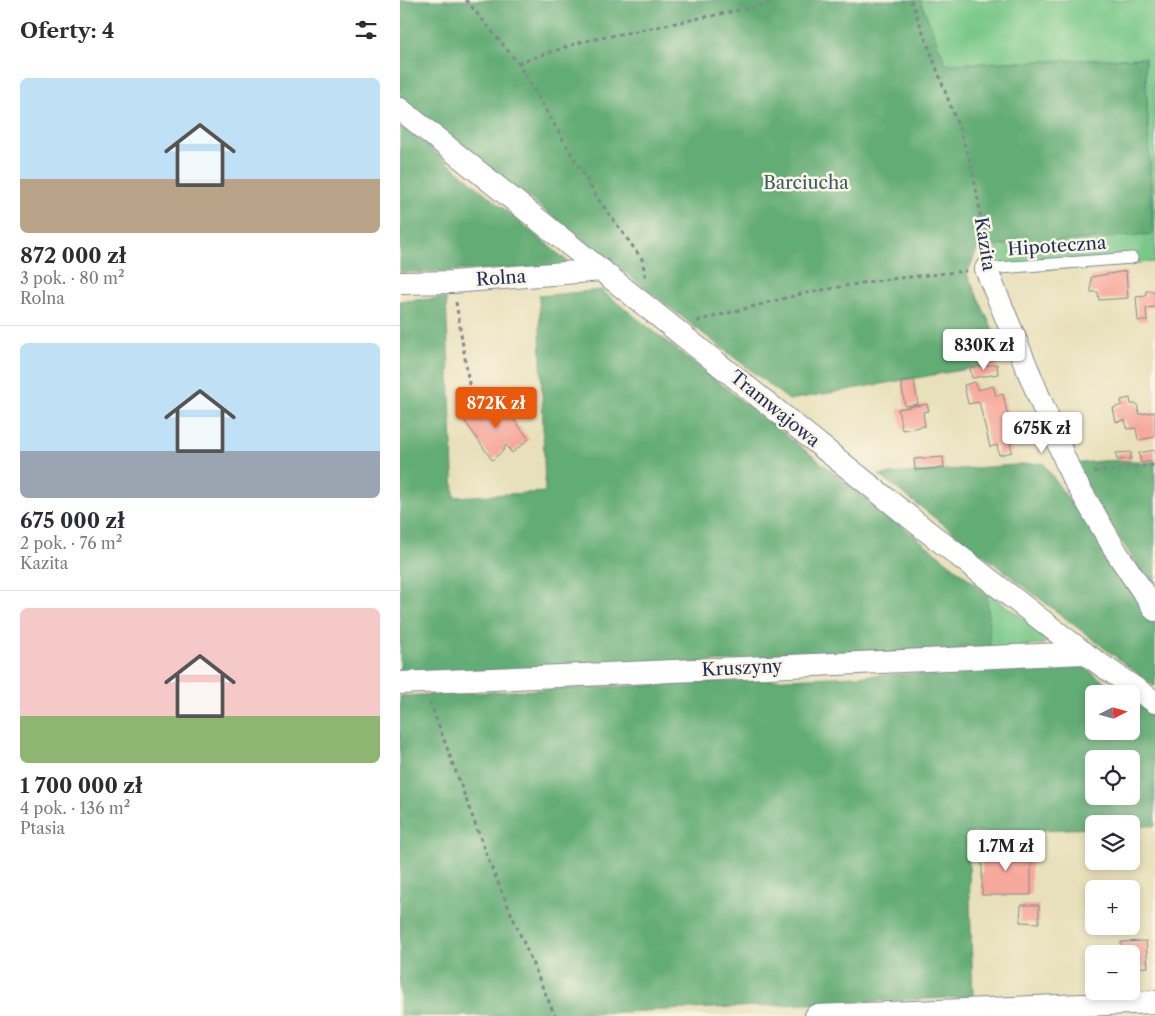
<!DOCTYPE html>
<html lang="pl">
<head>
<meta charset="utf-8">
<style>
  :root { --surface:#fff; --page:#f2f2f3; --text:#2b2b33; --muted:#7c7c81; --line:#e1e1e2; --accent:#ea580c }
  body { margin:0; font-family:"Libre Caslon Text",serif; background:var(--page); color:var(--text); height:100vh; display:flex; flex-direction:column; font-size:19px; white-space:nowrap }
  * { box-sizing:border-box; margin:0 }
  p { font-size:16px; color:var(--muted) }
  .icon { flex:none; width:28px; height:28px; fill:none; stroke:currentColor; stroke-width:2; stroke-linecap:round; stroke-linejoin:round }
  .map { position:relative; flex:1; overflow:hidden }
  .panel { display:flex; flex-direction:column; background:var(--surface); width:400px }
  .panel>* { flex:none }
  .needle { width:32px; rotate:84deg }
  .controls { position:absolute; left:685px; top:685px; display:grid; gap:10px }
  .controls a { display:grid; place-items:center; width:55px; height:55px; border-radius:8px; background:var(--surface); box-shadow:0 2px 8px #0003; font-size:25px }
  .price { position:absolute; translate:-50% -42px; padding:0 11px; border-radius:5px; background:#fff; color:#222; font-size:16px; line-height:32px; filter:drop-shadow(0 1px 2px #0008) }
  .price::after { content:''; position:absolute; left:50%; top:30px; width:15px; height:11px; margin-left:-8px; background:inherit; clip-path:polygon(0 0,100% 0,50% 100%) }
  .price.active { background:var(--accent); color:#fff }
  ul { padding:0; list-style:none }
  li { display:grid; align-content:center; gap:10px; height:265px; padding:0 20px }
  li+li { border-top:1px solid var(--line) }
  li span { display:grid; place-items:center; height:155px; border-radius:8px; color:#555 }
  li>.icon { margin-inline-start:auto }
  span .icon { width:90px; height:90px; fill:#fffc; stroke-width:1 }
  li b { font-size:21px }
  h2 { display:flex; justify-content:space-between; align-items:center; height:60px; padding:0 20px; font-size:21px }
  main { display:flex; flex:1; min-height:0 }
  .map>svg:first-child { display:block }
  .green { fill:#78c888; stroke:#4a7c73 }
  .forest { fill:#62ac74; stroke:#3e6e69; fill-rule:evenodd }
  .building { fill:#f6a89b }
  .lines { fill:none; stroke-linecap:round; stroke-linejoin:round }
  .service-casing { stroke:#82888c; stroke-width:13 }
  .minor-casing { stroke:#82888c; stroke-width:24 }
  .path { stroke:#82888c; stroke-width:3; stroke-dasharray:4 4; stroke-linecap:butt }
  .service { stroke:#fff; stroke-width:11 }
  .minor { stroke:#fff; stroke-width:22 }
  .labels { text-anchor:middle; stroke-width:5; stroke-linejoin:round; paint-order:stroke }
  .park-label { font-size:18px; fill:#375d6b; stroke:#fcf5e5 }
  .street-label { font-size:18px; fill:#1b2f5e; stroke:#fcf5e5 }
</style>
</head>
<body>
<main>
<section class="panel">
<h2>Oferty: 4<svg class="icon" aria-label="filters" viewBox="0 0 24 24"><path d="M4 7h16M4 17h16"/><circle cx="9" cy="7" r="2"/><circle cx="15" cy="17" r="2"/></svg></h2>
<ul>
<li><span style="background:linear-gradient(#bfe0f5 65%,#b9a48a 0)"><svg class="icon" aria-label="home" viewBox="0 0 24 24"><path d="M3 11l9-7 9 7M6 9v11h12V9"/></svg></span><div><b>872 000 zł</b><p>3 pok. · 80 m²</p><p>Rolna</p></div></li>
<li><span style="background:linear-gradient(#bfe0f5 70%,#9aa5b1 0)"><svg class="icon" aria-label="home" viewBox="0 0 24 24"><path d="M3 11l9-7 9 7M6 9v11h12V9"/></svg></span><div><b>675 000 zł</b><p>2 pok. · 76 m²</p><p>Kazita</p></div></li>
<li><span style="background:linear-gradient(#f6c9c9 70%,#8fb573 0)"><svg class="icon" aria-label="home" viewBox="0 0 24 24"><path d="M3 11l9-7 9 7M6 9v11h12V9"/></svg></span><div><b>1 700 000 zł</b><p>4 pok. · 136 m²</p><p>Ptasia</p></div></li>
</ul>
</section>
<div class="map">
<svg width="755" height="1016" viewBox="0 0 755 1016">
  <rect width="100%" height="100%" fill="#fcf5e5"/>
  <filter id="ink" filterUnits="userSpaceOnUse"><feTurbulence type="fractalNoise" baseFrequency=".02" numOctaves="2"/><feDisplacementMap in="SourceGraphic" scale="10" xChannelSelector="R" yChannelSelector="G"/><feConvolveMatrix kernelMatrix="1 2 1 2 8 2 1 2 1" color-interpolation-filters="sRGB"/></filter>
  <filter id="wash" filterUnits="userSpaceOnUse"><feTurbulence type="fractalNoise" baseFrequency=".0096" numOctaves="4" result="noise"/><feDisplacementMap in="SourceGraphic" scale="20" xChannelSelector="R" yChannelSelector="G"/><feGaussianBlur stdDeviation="1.12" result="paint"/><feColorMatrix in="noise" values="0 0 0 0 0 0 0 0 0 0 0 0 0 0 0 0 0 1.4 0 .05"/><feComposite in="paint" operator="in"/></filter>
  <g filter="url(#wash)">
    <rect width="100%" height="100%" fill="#e8e0ba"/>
    <path class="green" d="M520,0H755V262L600,272L596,246L753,233L745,58L546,64Z
      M587,593L643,632L644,644L590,650Z"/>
    <path class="forest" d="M0,0H520L546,64L745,58L753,234L596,246L579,245L567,274L608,362L389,400L0,98Z
      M0,123L173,266L0,273Z
      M201,290L587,593L590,650L0,675V301L46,298L54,497L145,492L139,296Z
      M755,460V593L672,464C692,462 712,459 732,461C740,461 746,462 755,460Z
      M643,463L755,623V687L479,475Z
      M682,666L722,694H694V731H731V700L755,716V826L694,824V828L568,833L573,997L124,1016H0V696ZM694,759H731V796H694Z"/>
    <g id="blocks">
      <path class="building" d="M726,271L728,298L699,300L698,292H691V277Z
        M746,291H755V307L746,308L747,321H738L736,297L746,296Z
        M597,364L598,374L572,378L570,368Z
        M514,379L518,404L505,406L501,382Z
        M575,382L577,390L593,386L596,396L603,394L613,441L610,442L612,452L599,455L597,445L590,447L579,402L568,404L564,385Z
        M730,398L731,404H737L739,414L755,412V437L738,440L736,428L727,429L725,420L716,422L713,408L722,405L721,400Z
        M104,400L117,417L114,420L129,439L112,453L106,445L104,447L105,449L92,460L62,417L76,405L87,418L91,415L89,412Z
        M527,404L529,411L523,412L525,426L502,430L498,409Z
        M755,450V460L741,463L739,453Z
        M731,452V459L717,460L716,453Z
        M543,457L544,468L515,470L514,459Z
        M582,849H631V895H582Z
        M621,905H639V923L620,922Z
        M746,941L748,967L731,968V954H721V942Z"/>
    </g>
  </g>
  <g filter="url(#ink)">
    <use href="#blocks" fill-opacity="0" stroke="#82888c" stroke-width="1"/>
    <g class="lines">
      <defs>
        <path id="service" d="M586,269L732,258"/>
        <path id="minor" d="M0,109L528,532L684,653L755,702
          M586,269L671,474L717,553L755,610
          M0,283L52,282L202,270
          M0,683L684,653
          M416,1016L755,1002"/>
      </defs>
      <use href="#service" class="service-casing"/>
      <use href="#minor" class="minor-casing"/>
      <path class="path" d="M66,0L118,63L198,199L242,259L246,279
        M511,0L560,131L572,168L579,204L584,250
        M118,63L181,42L355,7L378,0
        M56,302L70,390
        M297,321L401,294L473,281L566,271
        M694,472L755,465
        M30,702L90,864L155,1016"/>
      <use href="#service" class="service"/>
      <use href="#minor" class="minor"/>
    </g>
  </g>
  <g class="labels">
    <g class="park-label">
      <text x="406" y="189">Barciucha</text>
    </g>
    <g class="street-label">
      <text transform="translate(585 244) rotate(81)" y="6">Kazita</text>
      <text transform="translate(657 246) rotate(-4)" y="6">Hipoteczna</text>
      <text transform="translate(101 278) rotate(-4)" y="6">Rolna</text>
      <text transform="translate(375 409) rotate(39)" y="6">Tramwajowa</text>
      <text transform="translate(342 668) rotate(-3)" y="6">Kruszyny</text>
    </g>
  </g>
</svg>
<div class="controls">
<a><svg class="needle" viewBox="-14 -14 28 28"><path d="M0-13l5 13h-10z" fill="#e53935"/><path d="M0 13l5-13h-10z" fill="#7c7c81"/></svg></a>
<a><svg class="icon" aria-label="locate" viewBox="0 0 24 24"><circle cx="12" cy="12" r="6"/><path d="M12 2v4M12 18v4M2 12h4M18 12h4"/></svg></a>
<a><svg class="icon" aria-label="layers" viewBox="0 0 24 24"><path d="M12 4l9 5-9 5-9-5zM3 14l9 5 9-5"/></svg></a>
<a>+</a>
<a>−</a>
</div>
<b class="price" style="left:584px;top:371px">830K zł</b>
<b class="price active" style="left:96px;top:429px">872K zł</b>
<b class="price" style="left:642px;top:454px">675K zł</b>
<b class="price" style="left:606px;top:872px">1.7M zł</b>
</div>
</main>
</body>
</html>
